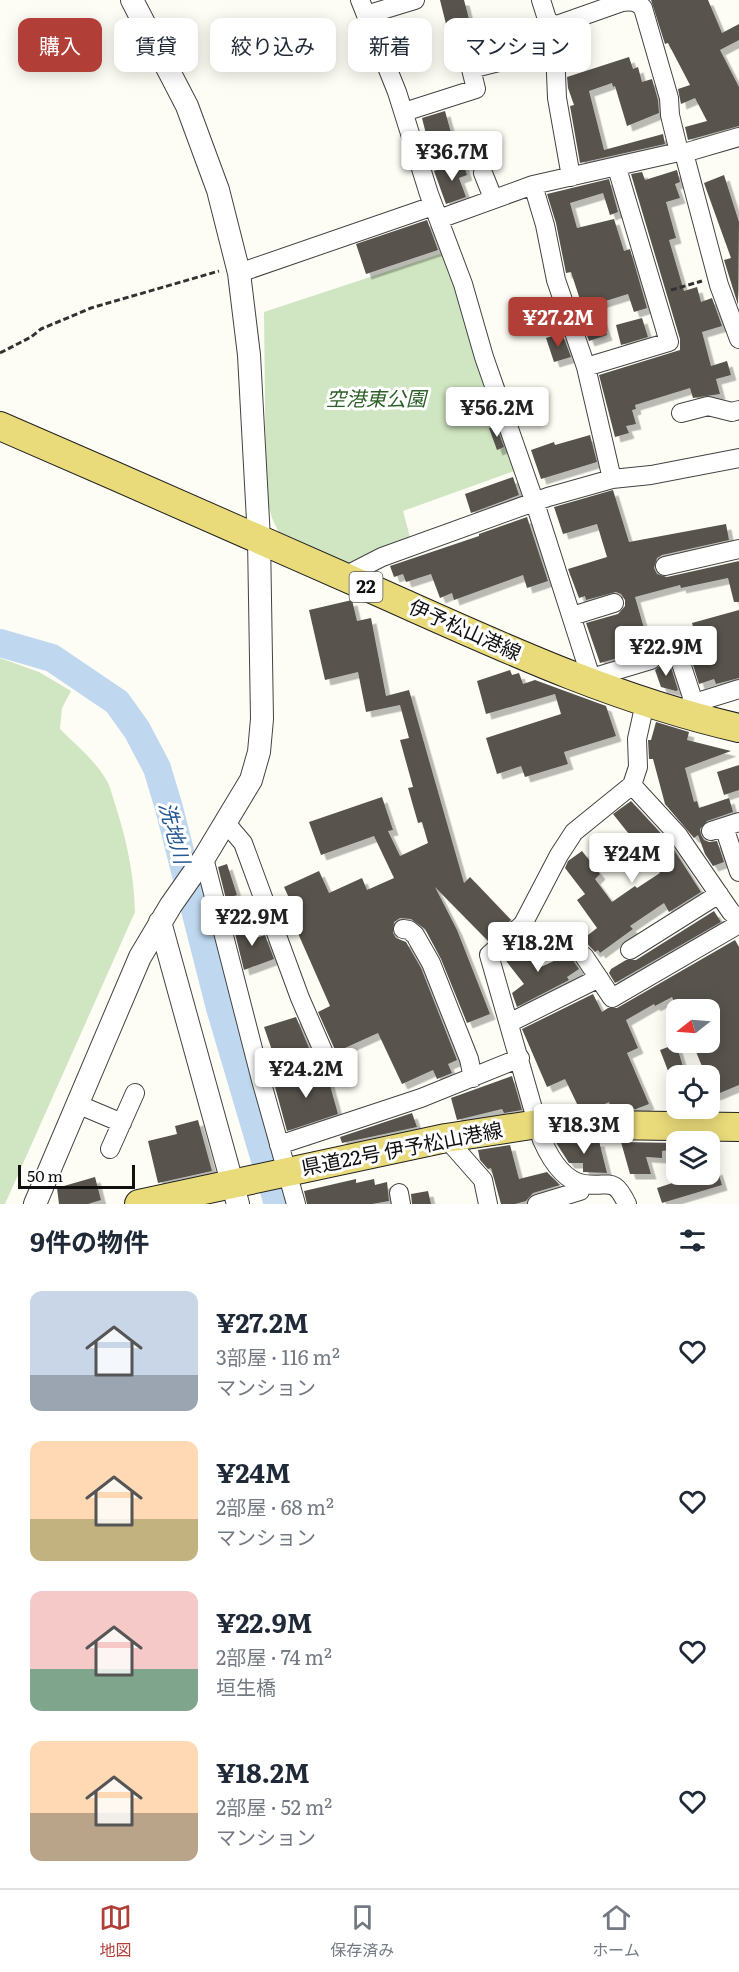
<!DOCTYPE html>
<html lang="ja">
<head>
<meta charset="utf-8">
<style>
  :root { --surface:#fff; --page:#f6f6f7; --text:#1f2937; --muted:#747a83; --line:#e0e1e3; --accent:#b13f38 }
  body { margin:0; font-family:Literata,"Noto Sans JP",serif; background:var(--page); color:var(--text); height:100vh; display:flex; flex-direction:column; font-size:22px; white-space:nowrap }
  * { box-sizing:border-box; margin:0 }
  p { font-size:20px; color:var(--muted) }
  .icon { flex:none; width:33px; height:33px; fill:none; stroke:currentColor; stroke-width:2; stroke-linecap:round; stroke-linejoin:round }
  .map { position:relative; height:1204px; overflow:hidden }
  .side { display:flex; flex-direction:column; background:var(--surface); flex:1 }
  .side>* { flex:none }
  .guide { position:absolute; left:18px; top:18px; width:704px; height:54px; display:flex; gap:12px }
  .needle { width:39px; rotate:253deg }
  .controls { position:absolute; left:666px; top:999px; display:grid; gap:12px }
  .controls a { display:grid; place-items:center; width:54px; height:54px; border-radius:12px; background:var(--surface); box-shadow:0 3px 15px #0003; font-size:30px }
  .scale { position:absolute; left:18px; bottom:15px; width:117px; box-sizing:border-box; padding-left:6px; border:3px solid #101010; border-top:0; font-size:16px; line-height:21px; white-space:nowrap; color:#101010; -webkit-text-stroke:4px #fff; paint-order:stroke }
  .price { position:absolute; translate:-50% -51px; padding:0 14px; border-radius:6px; background:#fff; color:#222; font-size:20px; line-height:39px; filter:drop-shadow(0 2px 3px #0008) }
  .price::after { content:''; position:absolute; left:50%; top:36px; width:18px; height:14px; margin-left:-9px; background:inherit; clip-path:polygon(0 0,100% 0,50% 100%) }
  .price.on { background:var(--accent); color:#fff }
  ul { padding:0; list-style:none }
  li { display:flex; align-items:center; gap:18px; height:150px; padding:0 30px }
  li span { display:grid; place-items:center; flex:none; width:168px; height:120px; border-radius:12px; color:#555 }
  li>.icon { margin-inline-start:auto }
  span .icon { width:72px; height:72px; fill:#fffc; stroke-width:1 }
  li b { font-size:26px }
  h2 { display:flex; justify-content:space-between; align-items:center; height:72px; padding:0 30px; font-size:26px }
  .pill { padding:0 21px; border-radius:12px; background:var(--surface); box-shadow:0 3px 15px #0003; font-size:21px; line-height:54px }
  .pill.on { background:var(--accent); color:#fff }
  .menu { display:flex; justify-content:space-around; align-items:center; height:84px; border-top:2px solid var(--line); background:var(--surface); font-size:16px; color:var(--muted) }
  .menu a { display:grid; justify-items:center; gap:3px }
  .menu .on { color:var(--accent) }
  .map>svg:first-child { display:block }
  .green { fill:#d0e5c1 }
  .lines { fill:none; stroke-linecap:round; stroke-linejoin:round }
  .river { stroke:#bfd8f0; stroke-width:28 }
  .building { fill:#58534e; filter:url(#shadow) }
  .minor-casing { stroke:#434343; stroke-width:20 }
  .tertiary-casing { stroke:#434343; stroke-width:24 }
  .primary-casing { stroke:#212121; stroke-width:30 }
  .path { stroke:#323232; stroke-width:3; stroke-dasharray:6 3; stroke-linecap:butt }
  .minor { stroke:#fff; stroke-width:18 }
  .tertiary { stroke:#fff; stroke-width:22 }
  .primary { stroke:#e9da7a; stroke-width:28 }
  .labels { text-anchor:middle; stroke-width:6; stroke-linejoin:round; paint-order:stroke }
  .shield { fill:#fff; stroke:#585858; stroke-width:1.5 }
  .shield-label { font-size:18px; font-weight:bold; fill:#101010 }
  .park-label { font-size:20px; font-style:italic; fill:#2d6127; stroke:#fff }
  .street-label { font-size:20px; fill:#101010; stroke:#fff }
  .water-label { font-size:21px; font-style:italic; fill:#275894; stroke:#fff }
</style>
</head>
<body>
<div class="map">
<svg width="739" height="1204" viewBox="0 0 739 1204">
  <defs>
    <filter id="shadow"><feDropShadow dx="5.5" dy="5.5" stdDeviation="0" flood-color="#0004"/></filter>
  </defs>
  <rect width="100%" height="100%" fill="#fefdf5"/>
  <path class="green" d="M446,252L520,469L403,511L411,541L355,567L281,537L272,518L266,497L264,312Z
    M0,658L39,672L71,691L62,708L60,729C76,745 95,760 107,781C111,788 113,799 116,807C127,842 134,875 135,912L5,1204H0Z"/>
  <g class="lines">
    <path class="river" d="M0,643L52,658L117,702L137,730L157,768L169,808L220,1008L278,1204"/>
  </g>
  <path class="building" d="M440,0H464L473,34L450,40Z
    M651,0H708L722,33L739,24V40L720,50L739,87V126L688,140L685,127L707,121L695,98L681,104L678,89L690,85L668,43L665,44Z
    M360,30L369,52L357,55L350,33Z
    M629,57L633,69L638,67L642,82L652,79L658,100L659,113L627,126L615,86L613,87L612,83L589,91L604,150L663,134L665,144L580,163L570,106L574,105L568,88L567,77Z
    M445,111L453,140L429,146L422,118Z
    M462,161L467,175L459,178L466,197L446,204L434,171Z
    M677,170L680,182L675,184L680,198L666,202L676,238L669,240L684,291L697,287L701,302L712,298L722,326L702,332L711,366L727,361L731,375L716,379L720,394L693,398L690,388L635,405L636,409L632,410L636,424L626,426L629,433L615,437L599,375L680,350V339L631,174L642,172L645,180Z
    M724,175L739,222L738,305L724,260L731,258L704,183Z
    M609,179L618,212L610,215L603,193L570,203L577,228L614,219L624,251L630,249L647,308L634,312L628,294L596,304L607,335L589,341L580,316L585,315L571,272L566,273L556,223L547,194Z
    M427,220L438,250L366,274L356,244Z
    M642,318L648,337L621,345L616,325Z
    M562,333L571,357L554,362L546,338Z
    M496,426L504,447L497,450L489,428Z
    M590,435L597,462L541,479L531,450L554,442L555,445Z
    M513,477L519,495L471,513L465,494Z
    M613,490L629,542L726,524L729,540L662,555L657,558L654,568L657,574L667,577L739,561V602H734L728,578L681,588L680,585L635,597L650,649L600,663L586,623L618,614L625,606V600L621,594L616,592L586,600L585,596L579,598L568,569L607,557L597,524L563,534L554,507Z
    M527,517L548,581L527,588L523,575L454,600L452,593L440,598L431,574L406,582L403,574L394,577L390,566L479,536V534Z
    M352,600L357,621L371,618L386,696L409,690L464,883L470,877L511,920L488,941L435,887L457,930L490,1014L467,1023L441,959L425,929L411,919L400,918L394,922L393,933L396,938L406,942L421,968L457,1060L448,1064L452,1073L437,1079L433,1070L402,1084L378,1033L336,1052L318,1012L330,1006L289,913L295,911L284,887L319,871L329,893L362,878L367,890L394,878L374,836L321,855L309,822L382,797L393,830L388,831L400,856L428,843L422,822L418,823L408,788L413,787L400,740L409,738L400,705L366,712L358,672L325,680L309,610Z
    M739,610V678L716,684L714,679L699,684L690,655L700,652L692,623Z
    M669,661L678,690L676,691L661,687L655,670L662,664Z
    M510,670L512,675L519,673L523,684L535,680L606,706L616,736L564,752L568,764L525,777L521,766L497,774L486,738L561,714L555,694L486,714L477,681Z
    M656,722L689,732L687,740L731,751L685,768L694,802L697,801L699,808L729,798L733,812L707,821L700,829L701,835L704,840L709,842L717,841L724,862L713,866L705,854L698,835L694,838L665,804L653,759H649L648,740H651Z
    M739,765V790L724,795L717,772Z
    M631,801L669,842L701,892L669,912L664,903L630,926L633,929L600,953L598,950L595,952L583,939L597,928L577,900L585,894L565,868L568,861L582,851L600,874L595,879L612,902L635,886L637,888L660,873L613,814Z
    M227,864L237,895L226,899L218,867Z
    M714,911L721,922L615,983L609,973L611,969L626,960H636Z
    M246,920L252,939L265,935L274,959L244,970L233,925Z
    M735,940L739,947V1085L715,1095L710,1083V1076H706L692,1042H710V1010H678L672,997L655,1006L654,1004L626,1020L638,1048L627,1053L649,1104L636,1109H611L609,1102L596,1108H579L565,1079L547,1087L522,1029L593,994L602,1012L608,1008H617Z
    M521,941L541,967L573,952L574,962L579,969L567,977L569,980L517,1007L512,993L524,984L503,957Z
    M296,1017L309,1048L275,1059L264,1027Z
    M676,1044L686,1076H670L660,1050Z
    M322,1070L326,1071L338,1114L287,1131L274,1083Z
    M512,1076L522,1110L504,1113L502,1109L457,1120L451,1098Z
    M412,1113L417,1127L342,1143L340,1137Z
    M198,1120L212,1171L158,1183L148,1141L177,1134L175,1126Z
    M555,1141H599L607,1173L583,1172V1163H569Z
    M621,1142L676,1143V1149L662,1151V1158L646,1157L651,1174H630Z
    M510,1145L519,1179L547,1172L560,1185L533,1193L526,1201L515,1204H501L491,1168L488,1169L480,1160L478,1150Z
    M717,1169L722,1185L662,1203L657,1188L700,1174H710V1172Z
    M95,1177L101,1200L88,1204H59L57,1188Z
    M356,1179V1183L374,1179L375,1185L387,1182L389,1201L372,1204H307L304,1191Z
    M428,1191L431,1204H412L411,1194Z"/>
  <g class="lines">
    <defs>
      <path id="minor" d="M360,0L397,92L429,194L463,284L484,357L535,503L593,684
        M541,0L547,19L554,26
        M366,15L415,0
        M404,112L476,89L471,69L554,48
        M684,153L719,285L739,339
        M483,173L493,198
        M571,177L557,98L554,26L622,2C631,1 637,1 643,8L669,98L670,115L679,152
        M533,185L545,225L556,280L586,367L612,479
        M439,219L533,185L679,152L684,153L739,137
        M239,273L433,206
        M586,367L669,342L617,168
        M681,413L708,406L732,412L739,410
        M665,566L739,549
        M343,577L382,557L548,497L612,479L651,475L739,458
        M572,616L614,603
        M679,657L694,703
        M591,678L651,660
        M683,714L686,707L691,704L739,689
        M632,785L678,835L731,912L739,919
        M226,823L243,843L300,998L327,1060
        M724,827L739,872
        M711,831L739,822
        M204,858L261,1080L296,1204
        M403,929L409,930L415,935L431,963L469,1059L473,1078
        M630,950L719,894
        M584,956L612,998L739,924
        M509,1023L599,978
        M77,1104L122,1123
        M446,1138L483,1180L488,1204
        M279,1145L421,1098L520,1058
        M110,1149L135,1093
        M399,1193L401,1204
        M537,1204L580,1191L582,1184
        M627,1204C613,1175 609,1188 584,1184C563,1181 550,1158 542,1140L489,955L523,924L559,855L574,832L632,785L638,767L637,739L645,703"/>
      <path id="tertiary" d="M160,922L238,1204
        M35,1204L140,957L171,905L204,858L251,780L259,752L262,719L259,539L249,355L239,273L218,190L187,106L132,0"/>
      <path id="primary" d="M0,426C125,480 250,535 374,590C493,643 611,699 739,728
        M139,1204L446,1138L538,1124L739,1127"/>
    </defs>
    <use href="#minor" class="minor-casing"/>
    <use href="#tertiary" class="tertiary-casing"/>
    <use href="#primary" class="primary-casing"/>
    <path class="path" d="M671,290L702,281
      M0,353L31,337L41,329L91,308L219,271"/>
    <use href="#minor" class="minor"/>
    <use href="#tertiary" class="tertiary"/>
    <use href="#primary" class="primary"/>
  </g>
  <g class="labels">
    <rect class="shield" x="349.5" y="572" width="33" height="30" rx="4.5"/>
    <g class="shield-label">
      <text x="366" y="593">22</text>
    </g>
    <g class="park-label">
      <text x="376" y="406">空港東公園</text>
    </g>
    <g class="street-label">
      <text transform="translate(465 630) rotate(24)" y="7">伊予松山港線</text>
      <text transform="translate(402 1149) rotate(-11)" y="7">県道22号 伊予松山港線</text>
    </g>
    <g class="water-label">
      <text transform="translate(174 833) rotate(75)" y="7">洗地川</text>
    </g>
  </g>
</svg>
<div class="controls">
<a><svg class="needle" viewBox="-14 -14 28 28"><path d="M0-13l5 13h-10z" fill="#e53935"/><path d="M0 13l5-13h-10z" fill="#747a83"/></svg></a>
<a><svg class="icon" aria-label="locate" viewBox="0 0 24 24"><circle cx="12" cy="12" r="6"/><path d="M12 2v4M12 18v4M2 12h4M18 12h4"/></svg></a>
<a><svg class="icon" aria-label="layers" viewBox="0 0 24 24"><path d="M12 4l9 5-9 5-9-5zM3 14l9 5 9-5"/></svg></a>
</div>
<div class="scale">50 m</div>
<b class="price" style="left:452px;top:182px">¥36.7M</b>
<b class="price on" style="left:558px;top:348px">¥27.2M</b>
<b class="price" style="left:497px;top:438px">¥56.2M</b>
<b class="price" style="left:666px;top:677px">¥22.9M</b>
<b class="price" style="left:632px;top:884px">¥24M</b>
<b class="price" style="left:252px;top:947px">¥22.9M</b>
<b class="price" style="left:538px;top:973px">¥18.2M</b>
<b class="price" style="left:306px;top:1099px">¥24.2M</b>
<b class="price" style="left:584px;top:1155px">¥18.3M</b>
<div class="guide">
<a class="pill on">購入</a>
<a class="pill">賃貸</a>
<a class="pill">絞り込み</a>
<a class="pill">新着</a>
<a class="pill">マンション</a>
</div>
</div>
<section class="side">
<h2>9件の物件<svg class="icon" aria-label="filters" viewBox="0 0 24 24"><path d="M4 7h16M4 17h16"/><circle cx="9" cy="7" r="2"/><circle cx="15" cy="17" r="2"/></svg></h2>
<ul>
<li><span style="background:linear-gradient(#c9d6e8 70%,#9aa5b1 0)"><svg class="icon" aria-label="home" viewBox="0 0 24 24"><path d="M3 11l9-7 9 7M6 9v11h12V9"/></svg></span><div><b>¥27.2M</b><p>3部屋 · 116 m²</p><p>マンション</p></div><svg class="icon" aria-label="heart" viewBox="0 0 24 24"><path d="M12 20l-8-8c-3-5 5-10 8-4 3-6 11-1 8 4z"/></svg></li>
<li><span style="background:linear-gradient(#ffd9b3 65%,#c2b280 0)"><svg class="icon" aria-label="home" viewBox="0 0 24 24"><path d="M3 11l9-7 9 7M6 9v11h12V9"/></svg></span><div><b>¥24M</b><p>2部屋 · 68 m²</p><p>マンション</p></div><svg class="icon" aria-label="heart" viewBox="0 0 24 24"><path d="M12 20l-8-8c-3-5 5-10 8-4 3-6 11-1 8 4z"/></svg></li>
<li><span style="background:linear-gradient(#f6c9c9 65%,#7fa58c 0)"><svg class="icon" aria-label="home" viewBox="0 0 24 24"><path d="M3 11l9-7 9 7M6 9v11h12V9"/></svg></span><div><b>¥22.9M</b><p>2部屋 · 74 m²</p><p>垣生橋</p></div><svg class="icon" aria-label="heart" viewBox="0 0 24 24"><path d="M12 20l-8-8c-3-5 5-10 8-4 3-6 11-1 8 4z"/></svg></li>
<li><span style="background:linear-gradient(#ffd9b3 60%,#b9a48a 0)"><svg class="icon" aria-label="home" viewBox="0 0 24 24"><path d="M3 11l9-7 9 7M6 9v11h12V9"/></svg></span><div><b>¥18.2M</b><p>2部屋 · 52 m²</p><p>マンション</p></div><svg class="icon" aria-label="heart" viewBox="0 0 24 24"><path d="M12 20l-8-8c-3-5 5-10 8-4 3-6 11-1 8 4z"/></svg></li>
</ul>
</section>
<nav class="menu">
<a class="on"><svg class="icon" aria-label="map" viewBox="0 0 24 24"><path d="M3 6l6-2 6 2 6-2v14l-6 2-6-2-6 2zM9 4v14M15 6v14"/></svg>地図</a>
<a><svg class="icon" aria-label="saved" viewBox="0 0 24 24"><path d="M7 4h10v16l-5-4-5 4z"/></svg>保存済み</a>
<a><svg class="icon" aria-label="home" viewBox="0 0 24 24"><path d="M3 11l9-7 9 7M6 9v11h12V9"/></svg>ホーム</a>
</nav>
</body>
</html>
